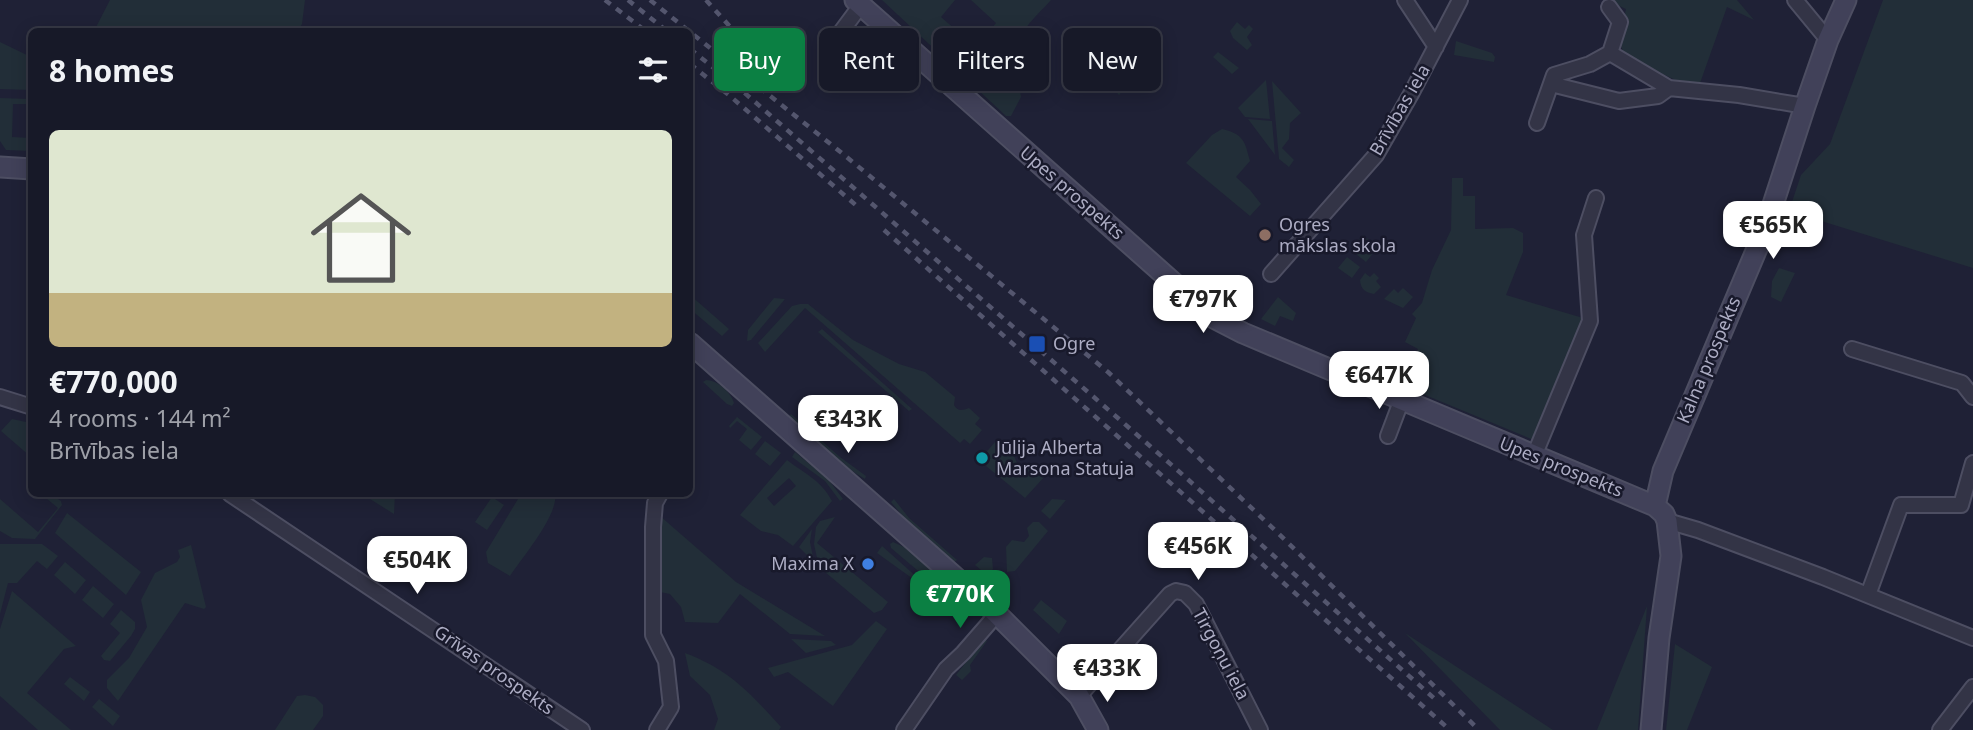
<!DOCTYPE html>
<html lang="en">
<head>
<meta charset="utf-8">
<style>
  :root { --surface:#171928; --page:#242634; --text:#f1f3f6; --muted:#9ea0a8; --line:#363845; --accent:#0b8043 }
  body { margin:0; font-family:"Noto Sans",sans-serif; background:var(--page); color:var(--text); height:100vh; display:flex; flex-direction:column; font-size:26px; white-space:nowrap }
  * { box-sizing:border-box; margin:0 }
  p { font-size:23px; color:var(--muted) }
  .icon { flex:none; width:38px; height:38px; fill:none; stroke:currentColor; stroke-width:2; stroke-linecap:round; stroke-linejoin:round }
  .map { position:relative; flex:1; overflow:hidden }
  .sheet { position:absolute; left:28px; top:28px; width:665px; height:469px; display:flex; flex-direction:column; background:var(--surface); border-radius:10px; box-shadow:0 4px 18px #0003,0 0 0 2px var(--line) }
  .sheet>* { flex:none }
  .banner { position:absolute; left:714px; top:28px; width:665px; height:63px; display:flex; gap:14px }
  .price { position:absolute; translate:-50% -60px; padding:0 16px; border-radius:14px; background:#fff; color:#222; font-size:23px; line-height:46px; filter:drop-shadow(0 2px 4px #0008) }
  .price::after { content:''; position:absolute; left:50%; top:42px; width:21px; height:16px; margin-left:-10px; background:inherit; clip-path:polygon(0 0,100% 0,50% 100%) }
  .price.selected { background:var(--accent); color:#fff }
  ul { padding:0; list-style:none }
  li { display:grid; align-content:center; gap:14px; height:371px; padding:0 21px }
  li+li { border-top:2px solid var(--line) }
  li span { display:grid; place-items:center; height:217px; border-radius:10px; color:#555 }
  li>.icon { margin-inline-start:auto }
  span .icon { width:126px; height:126px; fill:#fffc; stroke-width:1 }
  li b { font-size:30px }
  h2 { display:flex; justify-content:space-between; align-items:center; height:84px; padding:0 21px; font-size:30px }
  .chip { padding:0 24px; border-radius:10px; background:var(--surface); box-shadow:0 4px 18px #0003,0 0 0 2px var(--line); font-size:24px; line-height:63px }
  .chip.selected { background:var(--accent); color:#fff }
  .map>svg:first-child { display:block }
  .green { fill:#222e38; fill-rule:evenodd }
  .lines { fill:none; stroke-linecap:round; stroke-linejoin:round }
  .street-casing { stroke:#4d4e62; stroke-width:18 }
  .secondary-casing { stroke:#4d4e62; stroke-width:23 }
  .street { stroke:#333446; stroke-width:14 }
  .secondary { stroke:#414159; stroke-width:19 }
  .rail { stroke:#54566e; stroke-width:4.5; stroke-dasharray:7 7; stroke-linecap:butt }
  .education-dot { fill:#8d6e63; stroke:#18192b; stroke-width:2.5 }
  .transit-dot { fill:#1a4fb4; stroke:#18192b; stroke-width:2.5 }
  .culture-dot { fill:#0f9aa8; stroke:#18192b; stroke-width:2.5 }
  .shop-dot { fill:#3f7fe0; stroke:#18192b; stroke-width:2.5 }
  .labels { text-anchor:middle; stroke-width:5; stroke-linejoin:round; paint-order:stroke }
  .street-label { font-size:18px; fill:#adadc4; stroke:#18192b }
  .poi-label { font-size:18px; fill:#adadc4; stroke:#18192b; text-anchor:start }
</style>
</head>
<body>
<div class="map">
<svg width="1973" height="730" viewBox="0 0 1973 730">
  <rect width="100%" height="100%" fill="#1f2136"/>
  <path class="green" d="M110,0H305L302,24L298,31H94Z
    M882,0H955L941,17L1019,85L1021,97L1011,116H1006Z
    M971,0H1051C1038,15 1018,30 1017,51C1017,57 1020,61 1018,67H1013L987,44V34L996,23Z
    M1606,0H1737L1754,20L1727,7L1699,86L1691,87L1625,57L1619,40L1626,9Z
    M1883,0H1973V268L1789,211L1801,175L1830,144Z
    M1237,22L1245,29L1249,25L1253,29L1247,37L1252,45L1247,50L1233,38L1230,31Z
    M1456,41L1492,53L1495,57L1494,62L1454,55Z
    M0,42L31,57V90L0,89Z
    M1218,52L1239,68L1232,74L1213,57Z
    M1105,57L1124,89L1119,95L1095,69Z
    M1266,80L1270,119L1245,117L1238,108Z
    M1272,81L1301,113L1290,123L1289,139L1282,148L1294,160L1289,167L1279,159Z
    M0,98L30,99V104H13L12,137L31,138V151L6,150L0,141Z
    M1248,119L1272,121L1275,155Z
    M1222,129C1244,134 1245,142 1250,161L1236,177L1250,190L1261,204L1250,216L1186,163L1212,135Z
    M1452,178H1463V196H1475V229L1513,228L1523,233V252L1506,295L1583,318L1536,441L1389,380V368L1406,375L1418,349L1405,342L1416,318L1412,314L1422,303L1432,270L1451,230Z
    M1363,235L1378,247L1366,262L1351,250Z
    M1347,257L1360,267L1352,278L1338,268Z
    M1779,268L1795,273L1781,302L1771,297L1772,281Z
    M1365,273L1370,277L1374,273L1379,278L1376,281L1381,287L1374,294C1365,292 1361,290 1360,280Z
    M1403,288L1413,297L1403,308L1384,299L1394,289L1398,293Z
    M690,295L729,329L722,336L690,309Z
    M1278,297L1296,313L1293,321L1280,316L1275,326L1261,319Z
    M774,298L785,299L751,340L747,341L748,330Z
    M800,304H808L853,340L899,364L925,372L955,397L954,405C957,411 962,411 969,408L980,418L975,424L982,430L970,444L964,439L960,443L805,308L765,352L758,343L792,306Z
    M822,329L912,409L909,411L818,332Z
    M706,380C717,380 731,392 734,403L732,406L727,404L703,382Z
    M791,414L840,457L866,476L865,479L839,463L786,420Z
    M737,417L762,437L751,450L739,440L747,429L737,421L730,428L729,426Z
    M12,419L31,423V457L1,431Z
    M765,441L781,453L770,466L755,454Z
    M995,442L1003,448L1007,444L1016,450L1014,456L1017,463L1024,466L1031,463L1046,475L1025,498L986,466L989,462L983,456Z
    M795,452L828,479L843,499L840,501L825,481L792,457Z
    M787,460C805,474 821,480 832,501L793,546L778,535L761,531L740,515ZM789,478L796,486L774,506L767,498Z
    M50,494L61,501L62,505L35,539L12,538L0,531V499L38,532L58,508L46,498Z
    M362,494H395L394,514Z
    M521,494H555C559,514 522,558 510,576L488,563L486,552Z
    M492,497L504,505L487,530L475,522Z
    M894,499L909,518L957,560L953,563L913,528L891,502Z
    M1052,499L1066,500L1050,519L1041,511Z
    M67,513L141,572L126,595L55,533Z
    M660,516L736,582L825,636L790,634L740,594L718,623L685,622L681,607L670,594L660,592Z
    M835,517L817,543L888,602L882,610L874,613L819,567L814,544L816,527L820,521Z
    M1033,522H1039L1048,531L1015,571L1007,572L1006,547L1012,540L1024,542L1029,536L1027,528Z
    M812,529L810,542L814,562L799,547Z
    M893,542L904,547L970,603L968,608H962L891,548L890,544Z
    M0,544H42L58,556L47,569L37,561L17,583H8L0,614Z
    M191,545L206,607L204,609L185,603L118,701L107,688V680L129,658L147,627L141,600L155,573L177,562L180,557L178,550Z
    M882,546L928,587L927,589L877,553Z
    M984,557L992,558L993,569L988,576L975,565Z
    M65,562L86,580L75,594L54,575Z
    M93,586L114,604L103,618L82,600Z
    M12,591L76,646L64,649L27,693L71,730H38L0,696V629Z
    M1041,600L1067,621L1059,634L1033,610Z
    M1647,606L1638,730H1597Z
    M121,610L135,622V629L131,636L110,661L104,660L101,656L120,633L110,624Z
    M876,621L887,629L833,706L788,672L774,677L768,668L852,645Z
    M1405,633L1553,730H1500Z
    M791,639L831,641L836,645L806,653Z
    M984,639L987,641L970,665L971,671L962,680L956,675Z
    M1675,644L1712,667L1687,730H1666Z
    M685,653C730,670 750,693 781,727L779,730H714L718,719L710,695L690,676Z
    M70,677L90,692L84,701L64,684Z
    M305,695L315,697L323,705V716L313,730H275L297,696Z
    M99,699L120,716L113,726L92,707Z"/>
  <g class="lines">
    <defs>
      <path id="street" d="M1405,0L1436,47
        M1795,0L1828,40
        M1609,7L1620,22L1610,53
        M835,40L861,5
        M1551,84L1619,101L1658,96L1669,88
        M1537,123L1554,75L1590,64L1610,53L1669,88L1739,95L1805,106
        M1271,274L1376,155L1411,94L1460,0
        M1852,349L1962,383L1973,397
        M0,397L32,407
        M1388,436L1402,399
        M1534,456L1590,321L1584,235L1596,198
        M230,494C348,572 465,651 582,730
        M1667,521L1698,530L1823,577L1973,638
        M1868,595L1901,505H1961L1973,463
        M1079,696L1170,594L1176,591L1185,593L1196,604L1260,730
        M657,730L671,707L666,661L653,635V527L655,503L660,494
        M904,730L946,669L963,653L997,614
        M1940,730L1973,687"/>
      <path id="secondary" d="M855,0L1212,317L1243,333L1655,506L1664,514L1667,521L1671,556L1659,638L1651,730
        M0,167L32,169
        M690,343L997,614L1079,696L1098,730
        M1655,506L1663,471L1764,232L1805,106L1828,40L1846,0"/>
    </defs>
    <use href="#street" class="street-casing"/>
    <use href="#secondary" class="secondary-casing"/>
    <use href="#street" class="street"/>
    <use href="#secondary" class="secondary"/>
    <path class="rail" d="M605,0L647,32
      M628,0L668,32
      M650,0L843,154L1108,372L1279,534L1479,730
      M706,0L742,40L786,82
      M690,49L739,88L1166,460L1436,700
      M690,64L730,96L858,207
      M884,230L1450,730"/>
  </g>
  <circle class="education-dot" cx="1265" cy="235" r="7"/>
  <rect class="transit-dot" x="1028" y="335" width="18" height="18" rx="3.5"/>
  <circle class="culture-dot" cx="982" cy="458" r="7"/>
  <circle class="shop-dot" cx="868" cy="564" r="7"/>
  <g class="labels">
    <g class="street-label">
      <text transform="translate(1400 110) rotate(-60)" y="6">Brīvības iela</text>
      <text transform="translate(1072 193) rotate(41)" y="6">Upes prospekts</text>
      <text transform="translate(1709 360) rotate(-67)" y="6">Kalna prospekts</text>
      <text transform="translate(1561 467) rotate(22)" y="6">Upes prospekts</text>
      <text transform="translate(1221 654) rotate(62)" y="6">Tirgoņu iela</text>
      <text transform="translate(494 670) rotate(35)" y="6">Grīvas prospekts</text>
    </g>
    <g class="poi-label">
      <text x="1279" y="231">Ogres<tspan x="1279" dy="21">mākslas skola</tspan></text>
      <text x="1053" y="350">Ogre</text>
      <text x="996" y="454">Jūlija Alberta<tspan x="996" dy="21">Marsona Statuja</tspan></text>
      <text x="854" y="570" text-anchor="end">Maxima X</text>
    </g>
  </g>
</svg>
<b class="price" style="left:1773px;top:261px">€565K</b>
<b class="price" style="left:1203px;top:335px">€797K</b>
<b class="price" style="left:1379px;top:411px">€647K</b>
<b class="price" style="left:848px;top:455px">€343K</b>
<b class="price" style="left:1198px;top:582px">€456K</b>
<b class="price" style="left:417px;top:596px">€504K</b>
<b class="price selected" style="left:960px;top:630px">€770K</b>
<b class="price" style="left:1107px;top:704px">€433K</b>
<div class="banner">
<a class="chip selected">Buy</a>
<a class="chip">Rent</a>
<a class="chip">Filters</a>
<a class="chip">New</a>
</div>
<section class="sheet">
<h2>8 homes<svg class="icon" aria-label="filters" viewBox="0 0 24 24"><path d="M4 7h16M4 17h16"/><circle cx="9" cy="7" r="2"/><circle cx="15" cy="17" r="2"/></svg></h2>
<ul>
<li><span style="background:linear-gradient(#dfe7d0 75%,#c2b280 0)"><svg class="icon" aria-label="home" viewBox="0 0 24 24"><path d="M3 11l9-7 9 7M6 9v11h12V9"/></svg></span><div><b>€770,000</b><p>4 rooms · 144 m²</p><p>Brīvības iela</p></div></li>
</ul>
</section>
</div>
</body>
</html>
